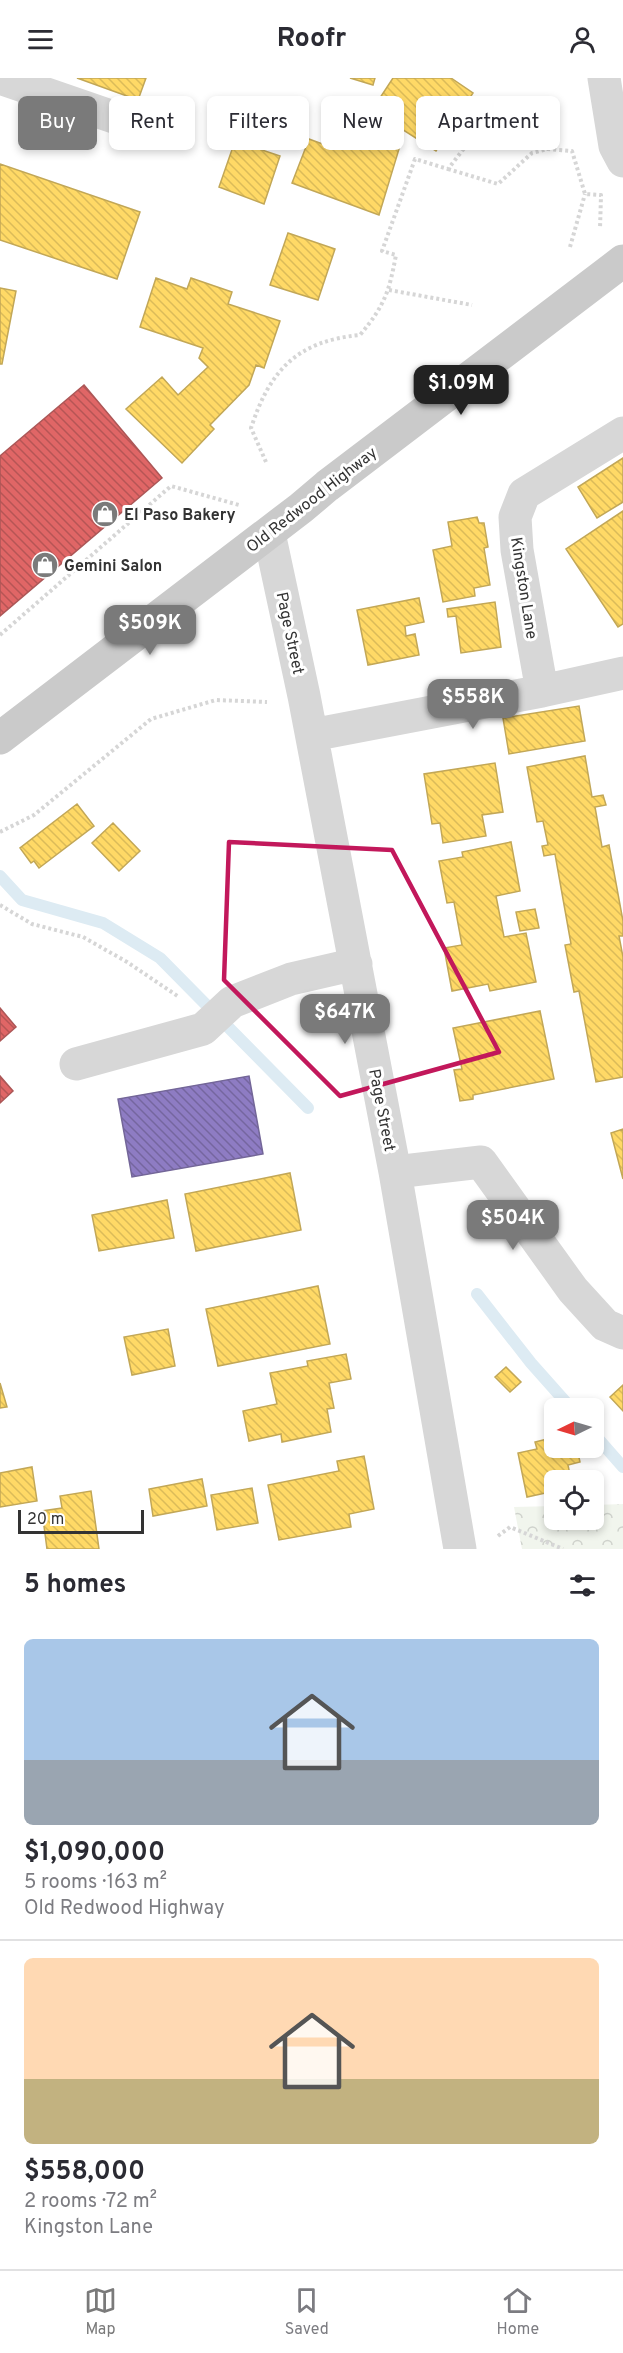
<!DOCTYPE html>
<html lang="en">
<head>
<meta charset="utf-8">
<style>
  :root { --surface:#fff; --page:#f2f2f3; --text:#2b2b33; --muted:#7c7c81; --line:#e1e1e2; --accent:#7a7a7a }
  body { margin:0; font-family:Overpass,sans-serif; background:var(--page); color:var(--text); height:100vh; display:flex; flex-direction:column; font-size:22px; white-space:nowrap }
  * { box-sizing:border-box; margin:0 }
  p { font-size:20px; color:var(--muted) }
  .icon { flex:none; width:33px; height:33px; fill:none; stroke:currentColor; stroke-width:2; stroke-linecap:round; stroke-linejoin:round }
  .map { position:relative; height:1471px; overflow:hidden }
  .panel { display:flex; flex-direction:column; background:var(--surface); flex:1 }
  .panel>* { flex:none }
  .guide { position:absolute; left:18px; top:18px; width:588px; height:54px; display:flex; gap:12px }
  .needle { width:39px; rotate:265deg }
  .buttons { position:absolute; left:544px; top:1320px; display:grid; gap:12px }
  .buttons a { display:grid; place-items:center; width:60px; height:60px; border-radius:9px; background:var(--surface); box-shadow:0 3px 9px #0003; font-size:30px }
  .scale { position:absolute; left:18px; bottom:15px; width:126px; box-sizing:border-box; padding-left:6px; border:3px solid #333; border-top:0; font-size:16px; line-height:21px; white-space:nowrap; color:#333; -webkit-text-stroke:4px #fff; paint-order:stroke }
  .price { position:absolute; translate:-50% -51px; padding:0 14px; border-radius:12px; background:var(--accent); color:#fff; font-size:20px; line-height:39px; filter:drop-shadow(0 2px 3px #0008) }
  .price::after { content:''; position:absolute; left:50%; top:36px; width:18px; height:14px; margin-left:-9px; background:inherit; clip-path:polygon(0 0,100% 0,50% 100%) }
  .price.active { background:#222; color:#fff }
  ul { padding:0; list-style:none }
  li { display:grid; align-content:center; gap:12px; height:318px; padding:0 24px }
  li+li { border-top:2px solid var(--line) }
  li span { display:grid; place-items:center; height:186px; border-radius:9px; color:#555 }
  li>.icon { margin-inline-start:auto }
  span .icon { width:108px; height:108px; fill:#fffc; stroke-width:1 }
  li b { font-size:26px }
  h2 { display:flex; justify-content:space-between; align-items:center; height:72px; padding:0 24px; font-size:26px }
  .chip { padding:0 21px; border-radius:9px; background:var(--surface); box-shadow:0 3px 9px #0003; font-size:21px; line-height:54px }
  .chip.active { background:var(--accent); color:#fff }
  header { display:flex; justify-content:space-between; align-items:center; height:78px; padding:0 24px; background:var(--surface); font-size:27px; font-weight:700 }
  .tab-bar { display:flex; justify-content:space-around; align-items:center; height:84px; border-top:2px solid var(--line); background:var(--surface); font-size:16px; color:var(--muted) }
  .tab-bar a { display:grid; justify-items:center; gap:3px }
  .tab-bar .active { color:var(--accent) }
  .map>svg:first-child { display:block }
  .park { fill:url(#park-crowns) }
  .homes { fill:url(#homes-back-hatch); stroke:#c2a757; stroke-width:1.5 }
  .shops { fill:url(#shops-back-hatch); stroke:#ac5757; stroke-width:1.5 }
  .offices { fill:url(#offices-back-hatch); stroke:#736698; stroke-width:1.5 }
  .lines { fill:none; stroke-linecap:round; stroke-linejoin:round }
  .stream { stroke:#ddebf3; stroke-width:12 }
  .path { stroke:#d6d6d6; stroke-width:4; stroke-dasharray:3 3; stroke-linecap:butt }
  .minor { stroke:#d7d7d7; stroke-width:33 }
  .major { stroke:#cacaca; stroke-width:33 }
  .marked { fill:none; stroke:#c2185b; stroke-width:4.5; stroke-linejoin:round }
  .labels { text-anchor:middle; stroke-width:6; stroke-linejoin:round; paint-order:stroke }
  .street-label { font-size:16px; fill:#333; stroke:#fff }
  .poi-label { font-size:16px; font-weight:bold; fill:#333; stroke:#fff; text-anchor:start }
</style>
</head>
<body>
<header><svg class="icon" aria-label="menu" viewBox="0 0 24 24"><path d="M4 6h16M4 12h16M4 18h16"/></svg>Roofr<svg class="icon" aria-label="person" viewBox="0 0 24 24"><circle cx="12" cy="8" r="4"/><path d="M4 21q1-7 8-7t8 7"/></svg></header>
<div class="map">
<svg width="623" height="1471" viewBox="0 0 623 1471">
  <defs>
    <pattern id="park-crowns" width="20" height="18" patternUnits="userSpaceOnUse" patternTransform="scale(1.5)"><rect width="20" height="18" fill="#f1f5ed"/><path d="M2 6a3 3 0 1 1 6 0M12 15a3 3 0 1 1 6 0" fill="none" stroke="#cfd2cc"/></pattern>
    <pattern id="homes-back-hatch" width="6" height="6" patternUnits="userSpaceOnUse" patternTransform="scale(1.5)"><rect width="6" height="6" fill="#ffd966"/><path d="M-1 5l2 2M0 0l6 6M5-1l2 2" fill="none" stroke="#dbbb59"/></pattern>
    <pattern id="shops-back-hatch" width="6" height="6" patternUnits="userSpaceOnUse" patternTransform="scale(1.5)"><rect width="6" height="6" fill="#e06666"/><path d="M-1 5l2 2M0 0l6 6M5-1l2 2" fill="none" stroke="#b65555"/></pattern>
    <pattern id="offices-back-hatch" width="6" height="6" patternUnits="userSpaceOnUse" patternTransform="scale(1.5)"><rect width="6" height="6" fill="#8e7cc3"/><path d="M-1 5l2 2M0 0l6 6M5-1l2 2" fill="none" stroke="#75669f"/></pattern>
  </defs>
  <rect width="100%" height="100%" fill="#fff"/>
  <path class="park" d="M623,1426V1471H522L514,1429L555,1428V1442H594V1427Z"/>
  <path class="homes" d="M77,0H146L138,22Z
    M350,0H375L373,7Z
    M393,0H451L473,15L436,73L372,32Z
    M344,51L399,71L379,137L292,105L309,61L336,71Z
    M235,63L280,78L264,126L219,109Z
    M0,86L140,134L117,201L0,162Z
    M288,155L335,171L318,222L270,207Z
    M156,200L187,211L191,200L232,214L228,226L280,243L264,290L256,287L249,307L210,347L214,351L182,385L126,331L162,299L178,317L208,289L199,280L203,270L140,249Z
    M0,210L16,213L2,286H0Z
    M623,380V424L597,440L578,409Z
    M623,433V546L618,549L566,471Z
    M477,439L479,445H484L488,469L484,470L490,507L474,510L475,518L443,524L433,472L452,468L448,444Z
    M419,520L424,544L405,548L406,558L415,556L419,577L368,587L357,532Z
    M495,524L501,569L461,575L456,538L448,539L447,531Z
    M579,628L585,663L509,676L503,640Z
    M585,678L592,719L603,717L606,727L595,729L602,769L609,767L623,843V858H619L623,879V999L596,1004L579,913L574,914L565,867L571,866L555,776L544,778L542,768L548,767L543,743L537,744L527,689Z
    M495,685L503,734L482,737L486,758L443,765L440,745L432,746L424,696Z
    M77,726L94,748L39,790L34,783L31,785L20,770Z
    M113,745L140,773L119,793L92,765Z
    M511,764L520,813L496,818L504,859L526,855L536,904L490,913L488,906L452,913L444,870L462,867L454,824L447,825L439,783L463,779L462,774Z
    M535,831L539,850L520,853L516,834Z
    M540,933L554,1001L473,1017V1021L460,1023L454,992L462,991L453,950Z
    M623,1051V1101L611,1055Z
    M290,1095L301,1152L196,1173L185,1116Z
    M167,1122L174,1160L99,1173L92,1137Z
    M318,1208L330,1266L218,1288L206,1231Z
    M168,1251L175,1288L132,1297L124,1259Z
    M346,1276L351,1301L329,1305L334,1330L327,1331L331,1354L282,1364L281,1356L249,1363L243,1333L277,1326L270,1295L308,1288L307,1283Z
    M506,1289L521,1304L510,1314L495,1299Z
    M0,1305L7,1329L0,1330Z
    M623,1307V1333L610,1319Z
    M555,1359V1370H577L580,1384L568,1387L571,1402H555V1413L527,1419L518,1375L537,1371L535,1364Z
    M364,1378L374,1431L349,1436L351,1449L279,1462L268,1407L339,1393L337,1383Z
    M32,1389L37,1423L0,1429V1395Z
    M202,1401L207,1428L153,1438L149,1411Z
    M252,1410L258,1445L217,1452L211,1417Z
    M91,1413L99,1471H47L42,1433L62,1430L60,1418Z"/>
  <path class="shops" d="M84,307L162,400L0,538V378Z
    M0,930L16,949L0,963Z
    M0,998L13,1013L0,1025Z"/>
  <path class="offices" d="M249,998L263,1076L132,1099L118,1021Z"/>
  <g class="lines">
    <path class="stream" d="M0,798L22,822L103,845L160,880L308,1030
      M477,1216L531,1285L571,1330
      M594,1356L623,1389"/>
    <path class="path" d="M448,91L498,106L532,75L548,71
      M570,169L585,116
      M389,212L472,227
      M266,384L251,350C270,292 297,263 360,257C385,227 389,214 396,177L382,173L415,81L448,91L487,41L515,39L548,71L572,73L585,116L601,117L600,151
      M0,557L171,408L239,427
      M0,754L34,737L151,641L216,622L267,624
      M0,827L32,846L83,859L127,884L179,919
      M498,1458L510,1449L563,1471"/>
    <path class="minor" d="M0,0L131,45
      M604,0L615,68L623,83
      M269,455L304,618L395,1094L460,1471
      M542,613L517,472L515,439L524,416L623,355
      M312,657L542,613L623,595
      M76,986L203,951L232,924L291,901L356,886
      M395,1094L481,1084L573,1212L605,1247L623,1255"/>
    <path class="major" d="M0,660L301,430L327,408L623,183"/>
  </g>
  <path class="marked" d="M229,764L392,772L499,974L340,1018L224,902Z"/>
  <defs>
    <symbol id="shop-disc" viewBox="-11 -11 22 22"><circle r="9.5" fill="#7a7a7a" stroke="#fff"/><path d="M-5-2.5h2.3a2.7 3.5 0 0 1 5.4 0H5L5.5 6h-11ZM-1.5-2.5h3a1.5 2.3 0 0 0-3 0Z" fill="#fff"/></symbol>
  </defs>
  <g fill-rule="evenodd">
    <use href="#shop-disc" x="90" y="421" width="30" height="30"/>
    <use href="#shop-disc" x="30" y="472" width="30" height="30"/>
  </g>
  <g class="labels">
    <g class="street-label">
      <text transform="translate(311 421) rotate(-38)" y="6">Old Redwood Highway</text>
      <text transform="translate(525 510) rotate(81)" y="6">Kingston Lane</text>
      <text transform="translate(291 555) rotate(78)" y="6">Page Street</text>
      <text transform="translate(383 1032) rotate(79)" y="6">Page Street</text>
    </g>
    <g class="poi-label">
      <text x="124" y="442">El Paso Bakery</text>
      <text x="64" y="493">Gemini Salon</text>
    </g>
  </g>
</svg>
<div class="buttons">
<a><svg class="needle" viewBox="-14 -14 28 28"><path d="M0-13l5 13h-10z" fill="#e53935"/><path d="M0 13l5-13h-10z" fill="#7c7c81"/></svg></a>
<a><svg class="icon" aria-label="locate" viewBox="0 0 24 24"><circle cx="12" cy="12" r="6"/><path d="M12 2v4M12 18v4M2 12h4M18 12h4"/></svg></a>
</div>
<div class="scale">20 m</div>
<b class="price active" style="left:461px;top:338px">$1.09M</b>
<b class="price" style="left:150px;top:578px">$509K</b>
<b class="price" style="left:473px;top:652px">$558K</b>
<b class="price" style="left:345px;top:967px">$647K</b>
<b class="price" style="left:513px;top:1173px">$504K</b>
<div class="guide">
<a class="chip active">Buy</a>
<a class="chip">Rent</a>
<a class="chip">Filters</a>
<a class="chip">New</a>
<a class="chip">Apartment</a>
</div>
</div>
<section class="panel">
<h2>5 homes<svg class="icon" aria-label="filters" viewBox="0 0 24 24"><path d="M4 7h16M4 17h16"/><circle cx="9" cy="7" r="2"/><circle cx="15" cy="17" r="2"/></svg></h2>
<ul>
<li><span style="background:linear-gradient(#a9c7e8 65%,#9aa5b1 0)"><svg class="icon" aria-label="home" viewBox="0 0 24 24"><path d="M3 11l9-7 9 7M6 9v11h12V9"/></svg></span><div><b>$1,090,000</b><p>5 rooms · 163 m²</p><p>Old Redwood Highway</p></div></li>
<li><span style="background:linear-gradient(#ffd9b3 65%,#c2b280 0)"><svg class="icon" aria-label="home" viewBox="0 0 24 24"><path d="M3 11l9-7 9 7M6 9v11h12V9"/></svg></span><div><b>$558,000</b><p>2 rooms · 72 m²</p><p>Kingston Lane</p></div></li>
</ul>
</section>
<nav class="tab-bar">
<a class="active"><svg class="icon" aria-label="map" viewBox="0 0 24 24"><path d="M3 6l6-2 6 2 6-2v14l-6 2-6-2-6 2zM9 4v14M15 6v14"/></svg>Map</a>
<a><svg class="icon" aria-label="saved" viewBox="0 0 24 24"><path d="M7 4h10v16l-5-4-5 4z"/></svg>Saved</a>
<a><svg class="icon" aria-label="home" viewBox="0 0 24 24"><path d="M3 11l9-7 9 7M6 9v11h12V9"/></svg>Home</a>
</nav>
</body>
</html>
